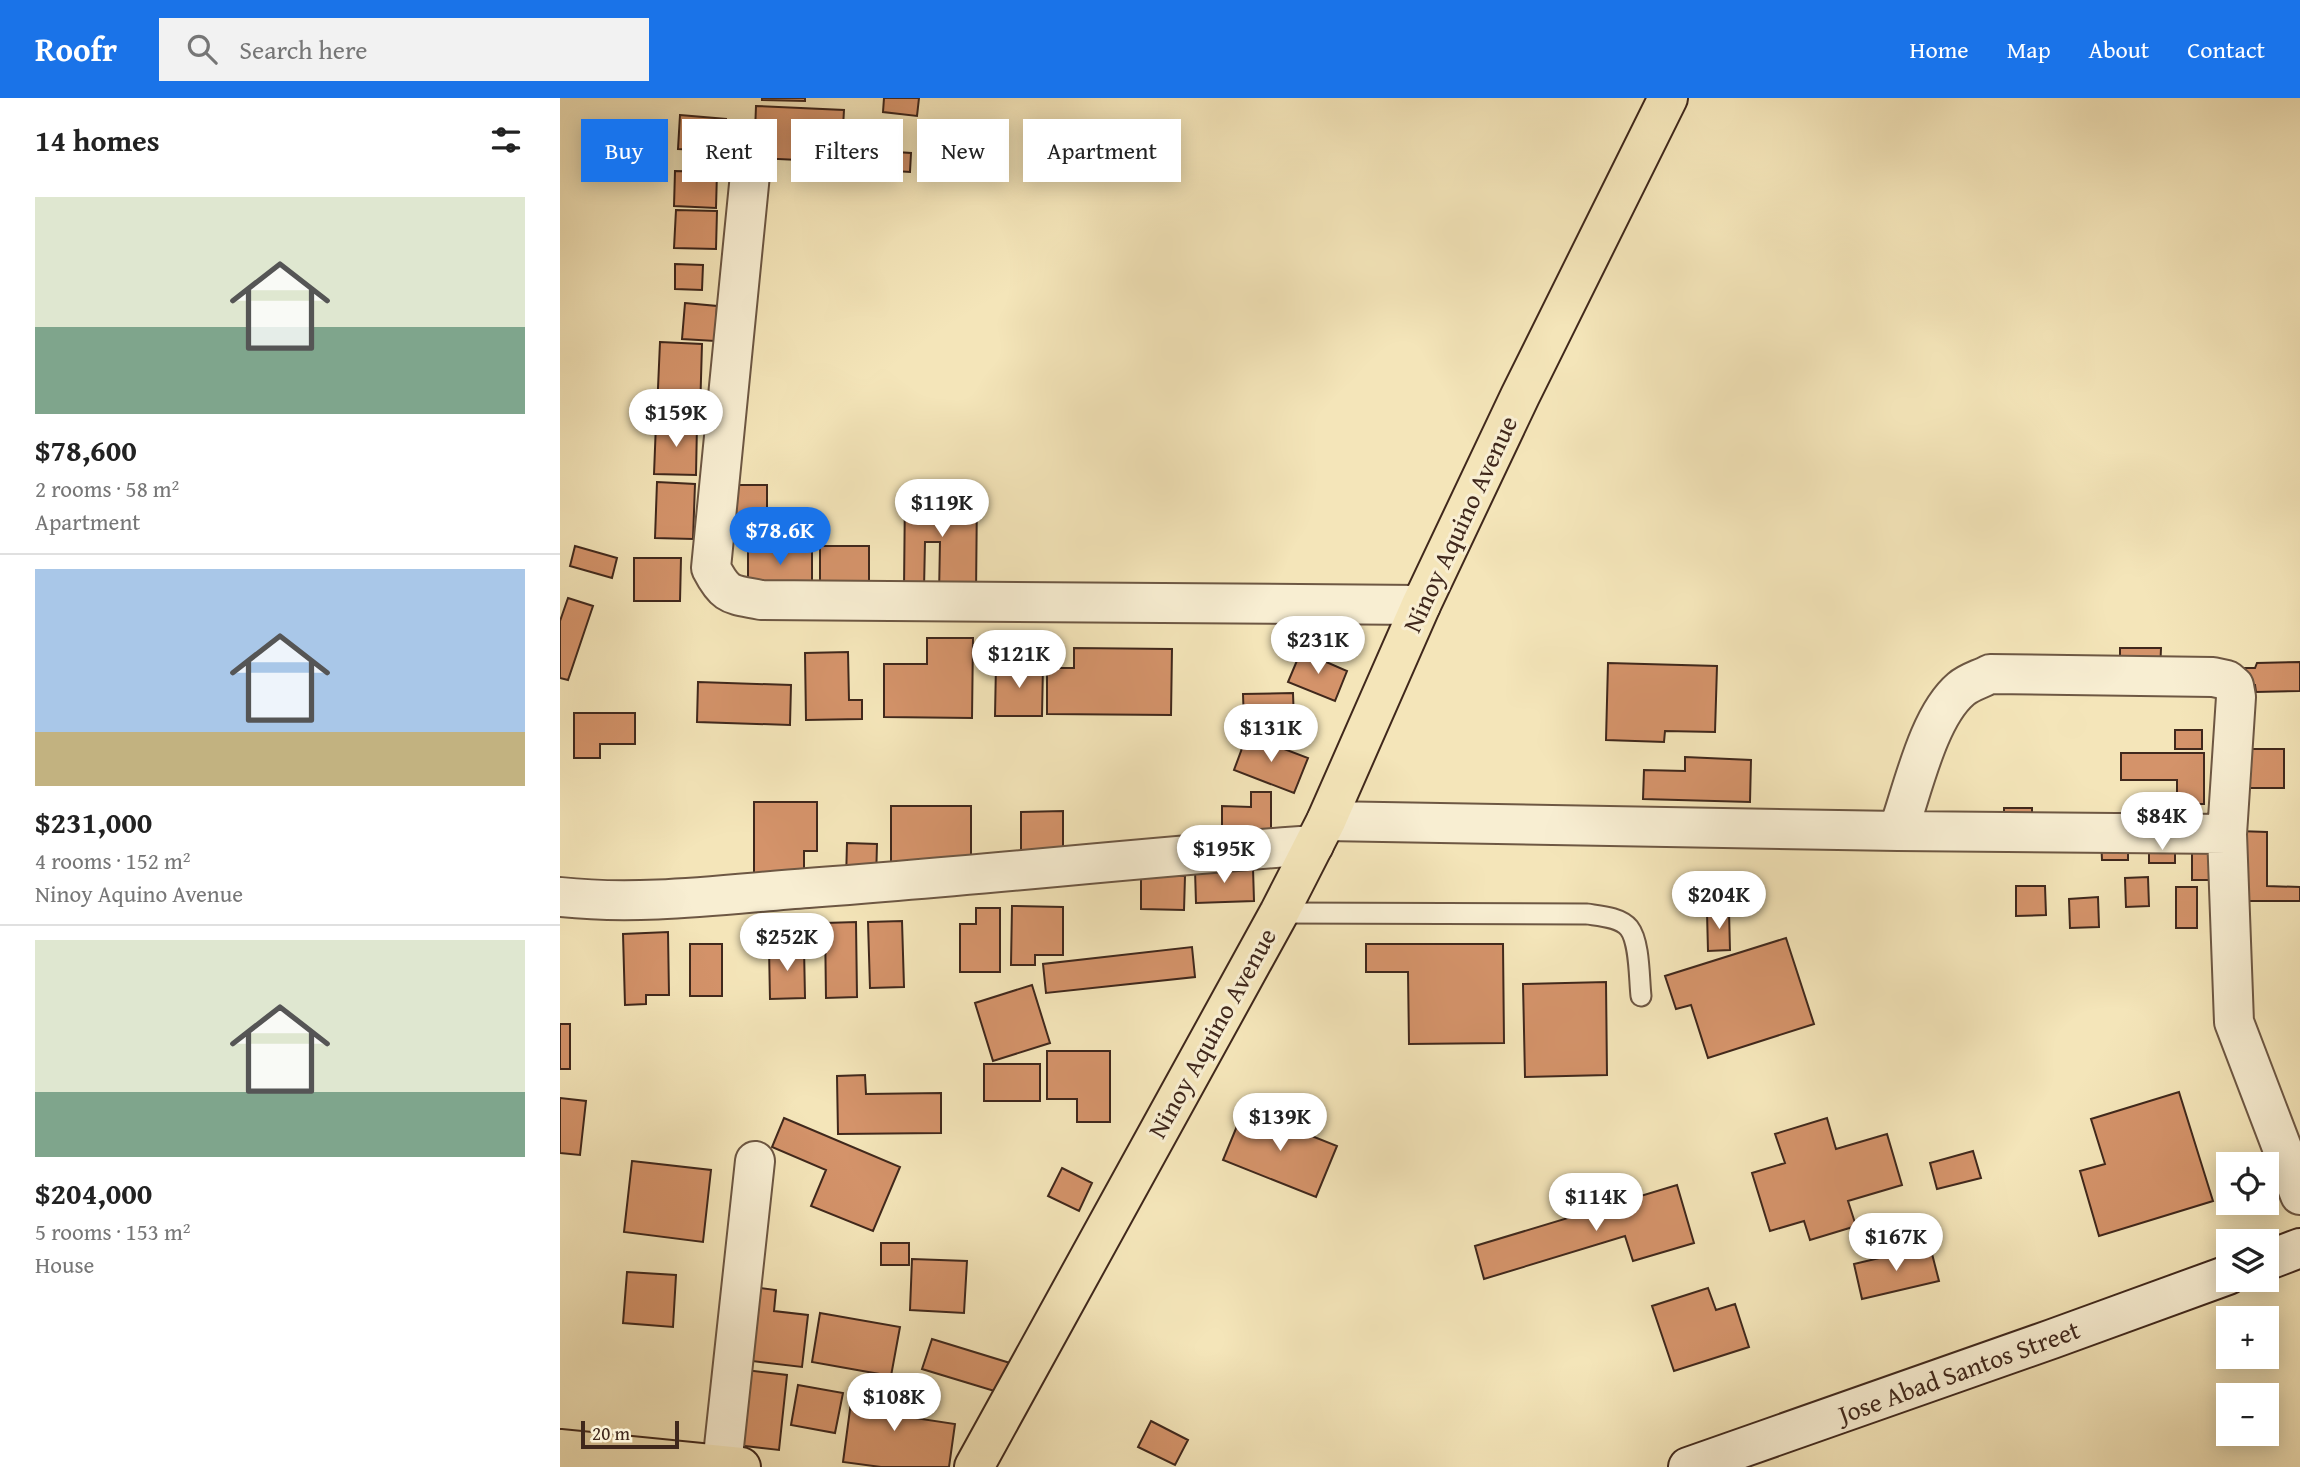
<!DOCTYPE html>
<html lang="en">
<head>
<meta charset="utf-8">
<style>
  :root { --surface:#fff; --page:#f2f2f2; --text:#222; --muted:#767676; --line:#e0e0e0; --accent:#1a73e8 }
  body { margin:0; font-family:"Gentium Book Plus",serif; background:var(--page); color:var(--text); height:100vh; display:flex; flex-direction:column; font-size:26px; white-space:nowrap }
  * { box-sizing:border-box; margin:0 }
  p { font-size:23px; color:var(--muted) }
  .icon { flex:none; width:38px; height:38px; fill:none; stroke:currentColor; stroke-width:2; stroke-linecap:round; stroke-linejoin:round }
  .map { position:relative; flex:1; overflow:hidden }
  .panel { display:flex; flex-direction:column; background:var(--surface); width:560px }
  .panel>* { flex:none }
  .hud { position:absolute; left:21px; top:21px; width:665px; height:63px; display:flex; gap:14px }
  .fabs { position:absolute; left:1656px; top:1054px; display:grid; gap:14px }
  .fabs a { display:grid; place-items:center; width:63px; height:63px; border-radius:0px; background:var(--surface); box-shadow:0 4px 18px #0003; font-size:35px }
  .scale { position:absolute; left:21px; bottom:18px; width:98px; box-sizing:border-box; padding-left:7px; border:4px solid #40281c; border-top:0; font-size:19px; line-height:24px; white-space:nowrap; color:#40281c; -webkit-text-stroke:5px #f8eed2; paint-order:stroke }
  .price { position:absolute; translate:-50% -60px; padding:0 16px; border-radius:24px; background:#fff; color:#222; font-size:23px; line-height:46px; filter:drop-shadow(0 2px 4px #0008) }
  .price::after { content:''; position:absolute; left:50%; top:42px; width:21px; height:16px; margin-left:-10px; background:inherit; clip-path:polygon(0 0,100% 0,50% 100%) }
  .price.on { background:var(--accent); color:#fff }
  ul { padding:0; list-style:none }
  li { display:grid; align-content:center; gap:14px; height:371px; padding:0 35px }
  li+li { border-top:2px solid var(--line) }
  li span { display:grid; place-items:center; height:217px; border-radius:0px; color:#555 }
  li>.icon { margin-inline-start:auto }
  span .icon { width:126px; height:126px; fill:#fffc; stroke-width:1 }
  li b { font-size:30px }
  h2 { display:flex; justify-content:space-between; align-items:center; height:84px; padding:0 35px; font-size:30px }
  .tag { padding:0 24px; border-radius:0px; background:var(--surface); box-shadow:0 4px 18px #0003; font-size:24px; line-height:63px }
  .tag.on { background:var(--accent); color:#fff }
  header { display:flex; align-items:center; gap:42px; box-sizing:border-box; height:98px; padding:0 35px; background:var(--accent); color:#fff }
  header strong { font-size:33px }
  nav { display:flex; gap:38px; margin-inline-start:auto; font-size:24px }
  .search { width:490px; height:63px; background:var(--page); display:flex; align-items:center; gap:18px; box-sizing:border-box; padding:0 24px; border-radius:0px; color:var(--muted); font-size:26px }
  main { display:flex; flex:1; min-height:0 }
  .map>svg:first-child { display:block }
  .building { fill:#d4936a; stroke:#40281c; stroke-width:2 }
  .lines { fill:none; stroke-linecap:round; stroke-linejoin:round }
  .service-casing { stroke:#6d5743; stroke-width:23 }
  .minor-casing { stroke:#6d5743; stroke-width:42 }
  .secondary-casing { stroke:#40281c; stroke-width:42 }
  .primary-casing { stroke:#40281c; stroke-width:42 }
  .service { stroke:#f8eed2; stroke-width:19 }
  .minor { stroke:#f8eed2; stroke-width:38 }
  .secondary { stroke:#f8eed2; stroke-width:38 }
  .primary { stroke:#f4e5b9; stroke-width:38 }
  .labels { text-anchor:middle; stroke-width:6; stroke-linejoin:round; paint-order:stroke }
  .street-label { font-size:26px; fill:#40281c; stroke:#f8eed2 }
</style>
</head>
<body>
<header>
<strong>Roofr</strong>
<div class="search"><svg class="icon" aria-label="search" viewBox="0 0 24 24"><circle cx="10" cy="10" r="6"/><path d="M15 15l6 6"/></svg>Search here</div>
<nav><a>Home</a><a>Map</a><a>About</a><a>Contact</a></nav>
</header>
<main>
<section class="panel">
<h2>14 homes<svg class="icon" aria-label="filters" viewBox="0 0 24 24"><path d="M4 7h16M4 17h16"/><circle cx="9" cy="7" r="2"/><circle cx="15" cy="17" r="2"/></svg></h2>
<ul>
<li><span style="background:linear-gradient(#dfe7d0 60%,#7fa58c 0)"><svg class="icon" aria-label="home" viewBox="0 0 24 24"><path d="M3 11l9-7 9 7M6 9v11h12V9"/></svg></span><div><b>$78,600</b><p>2 rooms · 58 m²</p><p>Apartment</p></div></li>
<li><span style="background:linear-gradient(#a9c7e8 75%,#c2b280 0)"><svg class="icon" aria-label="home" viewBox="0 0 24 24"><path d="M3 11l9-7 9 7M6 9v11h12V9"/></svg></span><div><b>$231,000</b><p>4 rooms · 152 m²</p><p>Ninoy Aquino Avenue</p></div></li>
<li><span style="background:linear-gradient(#dfe7d0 70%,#7fa58c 0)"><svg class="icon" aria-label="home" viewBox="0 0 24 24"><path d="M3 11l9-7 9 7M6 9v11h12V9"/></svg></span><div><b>$204,000</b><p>5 rooms · 153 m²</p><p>House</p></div></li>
</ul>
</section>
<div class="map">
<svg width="1740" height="1369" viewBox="0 0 1740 1369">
  <rect width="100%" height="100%" fill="#f4e5b9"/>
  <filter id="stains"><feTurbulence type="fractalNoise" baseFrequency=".00286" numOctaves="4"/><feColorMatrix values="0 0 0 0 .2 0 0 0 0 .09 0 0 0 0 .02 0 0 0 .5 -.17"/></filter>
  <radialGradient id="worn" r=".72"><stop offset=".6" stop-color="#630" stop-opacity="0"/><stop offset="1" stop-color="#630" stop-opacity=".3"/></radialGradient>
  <path class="building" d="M202,0H245V3L202,2Z
    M324,0H359L357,18L323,14Z
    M196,8L284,12L281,64L194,60Z
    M120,17L166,21L164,53L118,51Z
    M321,53L351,55L350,74L319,72Z
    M115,73L157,74L156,110L114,108Z
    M116,112L157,113L156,151L114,150Z
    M115,166L143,167L142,192L115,191Z
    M125,205L157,208L155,243L122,241Z
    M100,244L142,246L140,315L97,313Z
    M96,325L137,326L136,377L94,376Z
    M97,384L135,386L133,441L95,440Z
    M173,387H207V431H173Z
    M345,393L417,394L416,497H379L380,444H365L364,491H344Z
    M188,445L252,446V493H188Z
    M15,448L57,460L52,480L10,468Z
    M260,448H309V495H260Z
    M74,460H121L120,503H74Z
    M8,500L33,508L8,582L0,580V523Z
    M367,540H413L412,620L324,619V566H367Z
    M514,550L612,551L611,617L487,616V570H514Z
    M1560,550H1601L1600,575H1560Z
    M741,553L787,573L775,603L728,584Z
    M288,554L289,602H302V621L246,622L245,555Z
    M1740,564V593L1696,594L1695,587H1677V570H1695L1697,565Z
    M1048,565L1157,568L1155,634L1105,633L1104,644L1046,642Z
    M436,566L483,567L482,618H435Z
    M138,584L231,587L230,627L137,624Z
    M733,595L734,624L684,625L683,596Z
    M14,615H75V646H40V660H14Z
    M1615,632H1642V651H1615Z
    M687,637L748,660L734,695L674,672Z
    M1676,651H1724V690H1677Z
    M1561,655H1644V706H1617V682H1561Z
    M1125,659L1191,662L1190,704L1083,701L1084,672L1125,673Z
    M691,694H711V738H662V708L691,709Z
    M194,704H257V753H244V787H194Z
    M331,708H411V772H331Z
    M1444,710H1472V734H1444Z
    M503,713V765H461V714Z
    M1678,733L1707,734V788L1740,789V803H1677Z
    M1632,739H1653V782H1632Z
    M1541,740H1568V762H1542Z
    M1589,742H1615V765H1589Z
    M287,745L317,746L316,783L286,782Z
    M693,770L694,803L636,805L635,772Z
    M581,777L625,778L624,812L581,811Z
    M1588,779L1589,808L1566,809L1565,780Z
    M1456,788H1485L1486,817L1456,818Z
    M1616,789H1637V830H1616Z
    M1538,799L1539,829L1510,830L1509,801Z
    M452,808L503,809V857H475V867H451Z
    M416,810H440V874H400V826H416Z
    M1169,813L1170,852L1148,853L1147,814Z
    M342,823L344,889L310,890L308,824Z
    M296,824L297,899L266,900L265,825Z
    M108,834L109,897H86V906L65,907L63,836Z
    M1226,840L1254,926L1148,960L1131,907L1116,911L1105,878Z
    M130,846H162V898H130Z
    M806,846H943L944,945L849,946L848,874H806Z
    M244,849L245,900L210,901L209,850Z
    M632,849L635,879L486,895L483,866Z
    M1046,884L1047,977L965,979L963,886Z
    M472,887L490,945L433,963L415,905Z
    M0,926H10V971H0Z
    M487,953H550V1024H517V1001H487Z
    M424,966H480V1003H424Z
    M305,977L306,996L381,995V1035L278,1036L277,978Z
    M1619,994L1653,1103L1539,1138L1520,1073L1545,1066L1531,1021Z
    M0,1000L26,1003L20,1057L0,1055Z
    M684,1011L777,1048L756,1099L663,1062Z
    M224,1020L340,1069L313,1133L251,1108L266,1072L212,1049Z
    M1267,1020L1276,1051L1327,1036L1342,1087L1288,1103L1296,1128L1250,1142L1244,1123L1210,1133L1192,1075L1225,1065L1215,1036Z
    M1413,1053L1421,1080L1377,1091L1370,1065Z
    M72,1063L151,1072L143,1144L64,1134Z
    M502,1070L532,1085L519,1113L488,1098Z
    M1117,1087L1134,1145L1073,1163L1065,1138L924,1181L915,1148Z
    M321,1145H349V1167H321Z
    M1370,1148L1379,1183L1302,1201L1294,1166Z
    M352,1161L407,1163L404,1215L350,1212Z
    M67,1174L116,1177L113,1229L63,1225Z
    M185,1188L216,1192L214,1213L248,1217L242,1269L176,1261Z
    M1148,1190L1156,1212L1175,1206L1189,1249L1114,1273L1092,1208Z
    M260,1215L340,1229L331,1278L252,1264Z
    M372,1241L450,1265L441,1295L362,1271Z
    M177,1271L227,1277L219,1352L168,1346Z
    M238,1287L283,1295L275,1335L231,1327Z
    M293,1289L351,1296L348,1319L395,1326L389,1369H321L283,1364Z
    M591,1323L628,1342L615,1367L578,1349Z"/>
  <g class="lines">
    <defs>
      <path id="service" d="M719,815L1027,816C1040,818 1060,819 1069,830C1080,844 1079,881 1081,898"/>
      <path id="minor" d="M193,46L151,470C166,499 171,496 201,502L861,507
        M766,723L1338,733L1667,736
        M1338,733C1353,691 1368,619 1401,591C1409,584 1421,581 1430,576L1653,579L1667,582L1674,588L1676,599L1667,736L1674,924L1740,1097
        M0,799C82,808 167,796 248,790C417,778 585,759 754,747
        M162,1367L195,1063"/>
      <path id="secondary" d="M1706,1163L1740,1150
        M1128,1369L1492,1241L1668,1177"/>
      <path id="primary" d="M0,1351L181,1369
        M414,1369L719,815L766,723L861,507L960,298L1108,0"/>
    </defs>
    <use href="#service" class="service-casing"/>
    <use href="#minor" class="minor-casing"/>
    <use href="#secondary" class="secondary-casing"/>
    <use href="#primary" class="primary-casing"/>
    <use href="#service" class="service"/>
    <use href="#minor" class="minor"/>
    <use href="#secondary" class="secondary"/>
    <use href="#primary" class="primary"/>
  </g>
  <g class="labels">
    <g class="street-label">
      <text transform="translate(900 426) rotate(-65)" y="9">Ninoy Aquino Avenue</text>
      <text transform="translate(652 935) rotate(-61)" y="9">Ninoy Aquino Avenue</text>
      <text transform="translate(1399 1274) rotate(-20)" y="9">Jose Abad Santos Street</text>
    </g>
  </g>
  <rect width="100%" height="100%" filter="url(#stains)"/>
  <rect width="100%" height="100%" fill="url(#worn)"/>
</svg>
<div class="fabs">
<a><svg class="icon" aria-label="locate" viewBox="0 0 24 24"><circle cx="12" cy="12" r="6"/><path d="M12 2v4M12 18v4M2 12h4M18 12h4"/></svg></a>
<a><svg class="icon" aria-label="layers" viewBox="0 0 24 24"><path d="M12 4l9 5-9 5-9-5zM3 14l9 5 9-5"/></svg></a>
<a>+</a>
<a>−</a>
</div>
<div class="scale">20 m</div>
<b class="price" style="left:116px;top:351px">$159K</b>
<b class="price" style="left:382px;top:441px">$119K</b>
<b class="price on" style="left:220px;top:469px">$78.6K</b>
<b class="price" style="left:758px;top:578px">$231K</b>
<b class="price" style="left:459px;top:592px">$121K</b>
<b class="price" style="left:711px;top:666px">$131K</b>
<b class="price" style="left:1602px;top:754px">$84K</b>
<b class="price" style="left:664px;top:787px">$195K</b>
<b class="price" style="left:1159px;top:833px">$204K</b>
<b class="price" style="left:227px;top:875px">$252K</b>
<b class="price" style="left:720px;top:1055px">$139K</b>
<b class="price" style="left:1036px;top:1135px">$114K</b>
<b class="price" style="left:1336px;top:1175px">$167K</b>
<b class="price" style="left:334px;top:1335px">$108K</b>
<div class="hud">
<a class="tag on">Buy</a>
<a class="tag">Rent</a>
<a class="tag">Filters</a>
<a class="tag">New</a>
<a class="tag">Apartment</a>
</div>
</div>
</main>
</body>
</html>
